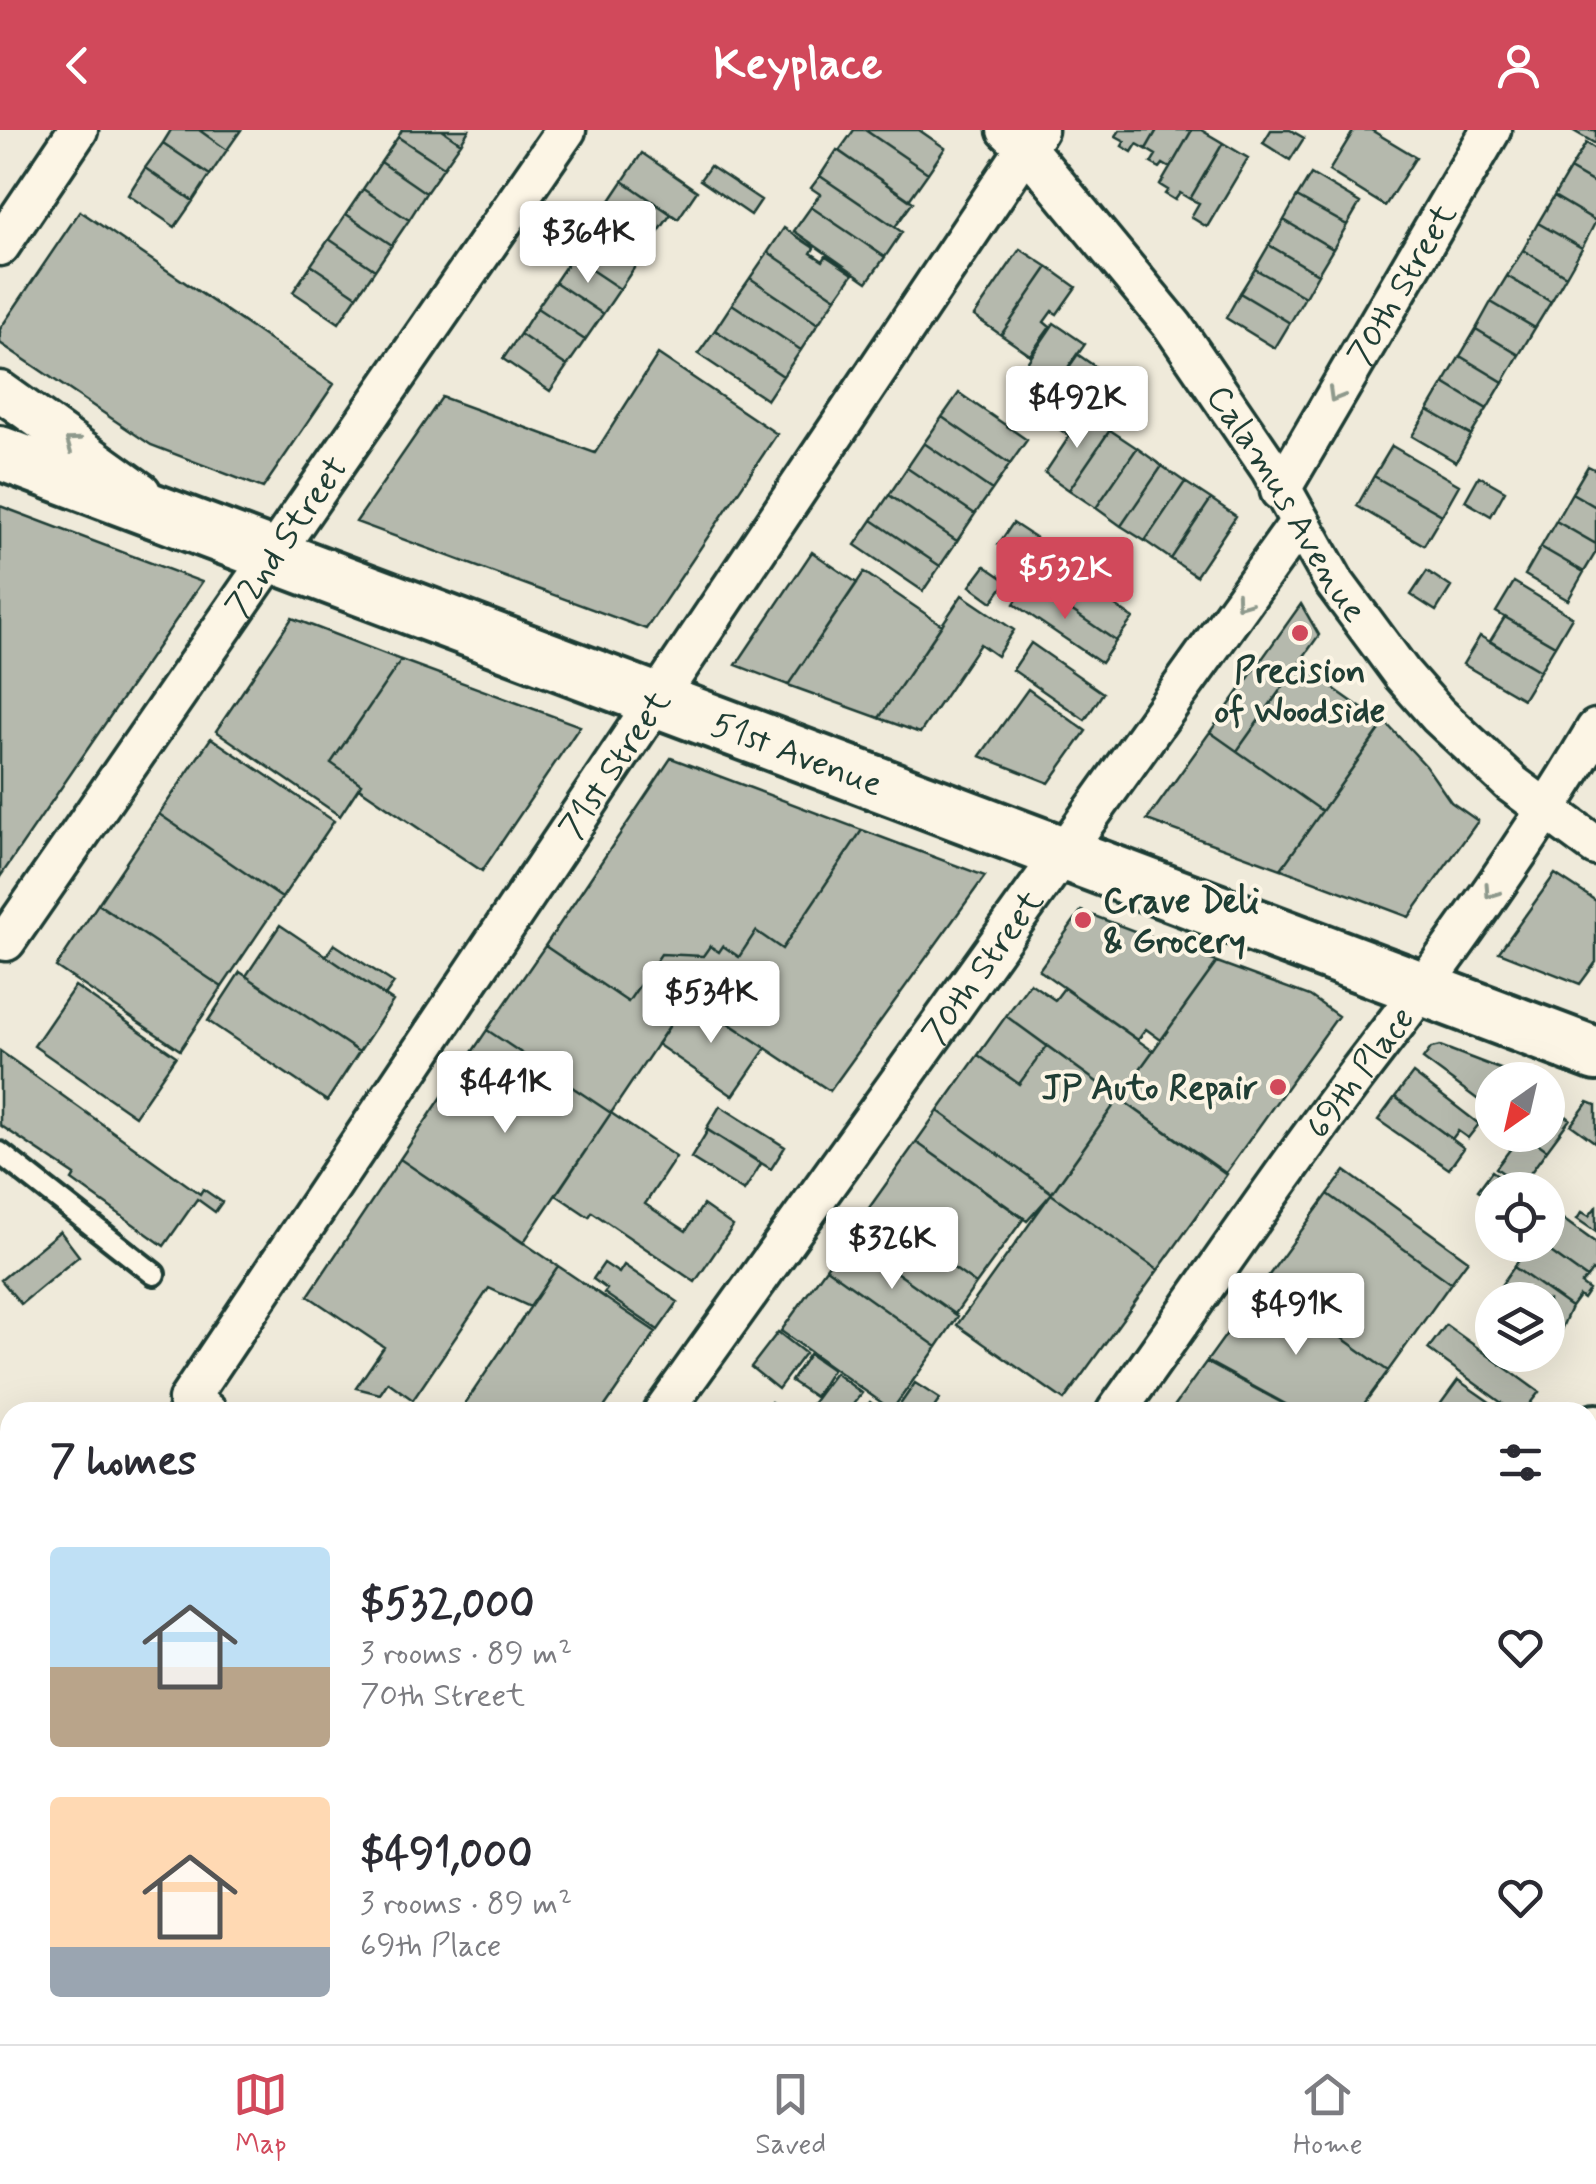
<!DOCTYPE html>
<html lang="en">
<head>
<meta charset="utf-8">
<style>
  :root { --surface:#fff; --page:#f2f2f3; --text:#2b2b33; --muted:#7c7c81; --line:#e1e1e2; --accent:#d1495b }
  body { margin:0; font-family:Mynerve,sans-serif; background:var(--page); color:var(--text); height:100vh; display:flex; flex-direction:column; font-size:38px; white-space:nowrap }
  * { box-sizing:border-box; margin:0 }
  p { font-size:32px; color:var(--muted) }
  .icon { flex:none; width:55px; height:55px; fill:none; stroke:currentColor; stroke-width:2; stroke-linecap:round; stroke-linejoin:round }
  .map { position:relative; flex:1; overflow:hidden }
  .panel { position:absolute; left:0px; top:1272px; width:1598px; height:642px; display:flex; flex-direction:column; background:var(--surface); border-radius:30px 30px 0 0; box-shadow:0 10px 40px #0002 }
  .panel>* { flex:none }
  .needle { width:65px; rotate:214deg }
  .fabs { position:absolute; left:1475px; top:932px; display:grid; gap:20px }
  .fabs a { display:grid; place-items:center; width:90px; height:90px; border-radius:50%; background:var(--surface); box-shadow:0 10px 40px #0002; font-size:50px }
  .price { position:absolute; translate:-50% -85px; padding:0 22px; border-radius:10px; background:#fff; color:#222; font-size:32px; line-height:65px; filter:drop-shadow(0 2px 5px #0008) }
  .price::after { content:''; position:absolute; left:50%; top:60px; width:30px; height:22px; margin-left:-15px; background:inherit; clip-path:polygon(0 0,100% 0,50% 100%) }
  .price.current { background:var(--accent); color:#fff }
  ul { padding:0; list-style:none }
  li { display:flex; align-items:center; gap:30px; height:250px; padding:0 50px }
  li span { display:grid; place-items:center; flex:none; width:280px; height:200px; border-radius:10px; color:#555 }
  li>.icon { margin-inline-start:auto }
  span .icon { width:120px; height:120px; fill:#fffc; stroke-width:1 }
  li b { font-size:42px }
  h2 { display:flex; justify-content:space-between; align-items:center; height:120px; padding:0 50px; font-size:42px }
  header { display:flex; justify-content:space-between; align-items:center; height:130px; padding:0 50px; background:var(--accent); color:#fff; font-size:45px; font-weight:700 }
  .tab-bar { display:flex; justify-content:space-around; align-items:center; height:140px; border-top:2px solid var(--line); background:var(--surface); font-size:28px; color:var(--muted) }
  .tab-bar a { display:grid; justify-items:center; gap:5px }
  .tab-bar .current { color:var(--accent) }
  .map>svg:first-child { display:block }
  .built { fill:#dedbcc }
  .green { fill:#cccdbf; stroke:#76857a; stroke-width:2.5 }
  .building { fill:#b5b9ad; stroke:#1f3d34; stroke-width:2.5 }
  .lines { fill:none; stroke-linecap:round; stroke-linejoin:round }
  .lane-casing { stroke:#1f3d34; stroke-width:28 }
  .street-casing { stroke:#1f3d34; stroke-width:45 }
  .secondary-casing { stroke:#1f3d34; stroke-width:60 }
  .lane { stroke:#fcf5e5; stroke-width:20 }
  .street { stroke:#fcf5e5; stroke-width:38 }
  .secondary { stroke:#fcf5e5; stroke-width:52 }
  .rail-casing { stroke:#1f3d34; stroke-width:11 }
  .rail { stroke:#fcf5e5; stroke-width:8; stroke-dasharray:22; stroke-linecap:butt }
  .oneway { stroke:#8e998c }
  .poi-dot { fill:#d1495b; stroke:#fcf5e5; stroke-width:4 }
  .labels { text-anchor:middle; stroke-width:8; stroke-linejoin:round; paint-order:stroke }
  .street-label { font-size:35px; fill:#1f3d34; stroke:#fcf5e5 }
  .poi-label { font-size:35px; font-weight:bold; fill:#1f3d34; stroke:#fcf5e5 }
</style>
</head>
<body>
<header><svg class="icon" aria-label="back" viewBox="0 0 24 24"><path d="M15 5l-7 7 7 7"/></svg>Keyplace<svg class="icon" aria-label="person" viewBox="0 0 24 24"><circle cx="12" cy="8" r="4"/><path d="M4 21q1-7 8-7t8 7"/></svg></header>
<div class="map">
<svg width="1596" height="1914" viewBox="0 0 1596 1914">
  <rect width="100%" height="100%" fill="#efeada"/>
  <filter id="ink" filterUnits="userSpaceOnUse"><feTurbulence type="fractalNoise" baseFrequency=".01" numOctaves="2"/><feDisplacementMap in="SourceGraphic" scale="20" xChannelSelector="R" yChannelSelector="G"/><feConvolveMatrix kernelMatrix="1 2 1 2 8 2 1 2 1" color-interpolation-filters="sRGB"/></filter>
  <g filter="url(#ink)">
    <path class="built" d="M0,1374L10,1394V1824L0,1817Z"/>
    <path class="green" d="M0,1377L10,1396V1475L0,1456Z"/>
    <path class="building" d="M171,0H199L227,20L210,45L163,13Z
      M199,0H241L227,20Z
      M402,0H442L461,13L444,37L398,7Z
      M442,0H469L461,13Z
      M854,0H865L928,43L909,70L839,21Z
      M865,0H919L945,18L928,43Z
      M1120,0H1157L1146,19L1137,14L1132,22L1122,16L1125,11L1116,6Z
      M1157,0H1192L1170,38L1163,34L1160,38L1151,33L1156,25L1146,19Z
      M1192,0H1201L1223,13L1190,69L1180,63L1175,70L1165,64L1168,60L1160,55Z
      M1271,0H1290L1304,8L1290,30L1263,13Z
      M1354,0H1371L1416,27L1385,76L1329,41Z
      M1572,0H1596V14Z
      M398,7L444,37L426,63L381,32Z
      M163,13L210,45L193,71L145,38Z
      M1223,13L1248,28L1207,97L1191,87L1199,73L1190,69Z
      M1586,13L1596,19V54L1570,39Z
      M837,20L913,72L895,97L820,46Z
      M642,23L697,61L678,89L623,51Z
      M381,32L426,63L409,90L363,59Z
      M710,36L761,70L751,85L700,50Z
      M145,38L193,71L175,97L128,65Z
      M1570,39L1596,54V91L1554,66Z
      M1311,44L1360,73L1347,95L1297,67Z
      M820,46L902,102L885,127L811,77L820,64L811,58Z
      M623,51L671,84L653,110L605,78Z
      M363,59L409,90L392,115L346,84Z
      M1554,66L1596,91L1582,118L1538,93Z
      M1297,67L1347,95L1333,119L1284,90Z
      M811,77L885,127L867,152L794,101Z
      M605,78L653,110L636,135L588,103Z
      M80,81L334,254L263,358L151,315L0,213V199Z
      M346,84L392,115L375,140L329,109Z
      M1284,90L1333,119L1318,144L1269,115Z
      M1538,93L1582,118L1566,146L1523,120Z
      M784,98L814,118L811,123L823,131L826,126L853,144L836,168L768,122Z
      M588,103L636,135L620,159L572,127Z
      M329,109L375,140L357,166L311,135Z
      M1269,115L1318,144L1305,167L1255,139Z
      M1020,119L1048,137L1001,205L974,186Z
      M1523,120L1566,146L1551,172L1507,146Z
      M768,122L836,168L818,194L750,148Z
      M572,127L620,159L603,184L555,152Z
      M311,135L357,166L339,193L293,162Z
      M1048,137L1076,157L1057,184L1052,181L1044,192L1050,197L1030,225L1001,205Z
      M1255,139L1305,167L1290,193L1240,163Z
      M1507,146L1551,172L1535,198L1491,172Z
      M750,148L818,194L801,220L732,174Z
      M555,152L603,184L585,210L537,178Z
      M1240,163L1290,193L1275,218L1226,188Z
      M1491,172L1535,198L1519,225L1476,199Z
      M732,174L801,220L783,246L715,200Z
      M537,178L585,210L567,236L520,204Z
      M1054,193L1085,214L1044,273L1014,252Z
      M1476,199L1519,225L1503,252L1460,226Z
      M715,200L783,246L767,270L698,224Z
      M520,204L567,236L550,261L503,229Z
      M658,224L777,304L646,499L356,392L442,267L595,323Z
      M1077,224L1109,246L1068,305L1037,284Z
      M1460,226L1503,252L1487,279L1444,253Z
      M1444,253L1487,279L1471,305L1428,280Z
      M959,263L1027,310L1010,334L942,287Z
      M1428,280L1471,305L1456,332L1412,306Z
      M1085,283L1110,300L1069,360L1045,343Z
      M942,287L1010,334L992,360L924,313Z
      M1110,300L1137,318L1096,378L1069,360Z
      M924,313L992,360L975,384L907,338Z
      M1392,316L1459,355L1442,385L1374,346Z
      M1137,318L1162,336L1121,396L1096,378Z
      M1162,336L1185,352L1145,411L1121,396Z
      M1588,336L1596,340V377L1572,363Z
      M907,338L975,384L957,411L889,365Z
      M1374,346L1442,385L1424,415L1357,376Z
      M1479,346L1505,361L1491,386L1465,371Z
      M1185,352L1211,369L1171,429L1145,411Z
      M1572,363L1596,377V414L1556,391Z
      M889,365L957,411L940,436L872,390Z
      M1211,369L1236,386L1196,446L1171,429Z
      M0,376L202,452L0,747Z
      M872,390L940,436L923,461L855,415Z
      M1556,391L1596,414V422L1584,442L1541,417Z
      M1013,393L1036,408L1022,430L998,415Z
      M1541,417L1584,442L1568,470L1525,445Z
      M812,422L857,453L788,555L736,535Z
      M1045,428L1133,488L1116,511L1029,451Z
      M985,436L1007,451L992,472L970,456Z
      M1427,441L1451,457L1436,481L1411,465Z
      M864,442L942,495L879,588L788,555Z
      M1029,451L1116,511L1101,533L1014,474Z
      M1514,452L1572,487L1555,516L1496,482Z
      M962,465L1014,500L997,526L980,514L920,603L879,588Z
      M1301,474L1319,505L1237,621L1210,602Z
      M1505,487L1555,516L1540,541L1490,511Z
      M292,488L401,530L331,633L361,654L340,686L216,601Z
      M1480,506L1540,541L1523,569L1463,534Z
      M1031,513L1103,563L1085,590L1013,540Z
      M401,530L580,596L482,741L359,658L361,654L331,633Z
      M1299,534L1384,594L1322,681L1237,621Z
      M1028,559L1086,601L1049,653L980,626Z
      M1385,592L1426,636L1451,672L1478,691L1409,787L1281,739Z
      M1210,602L1322,681L1281,739L1147,690Z
      M211,608L334,691L282,768L159,684Z
      M671,628L862,700L782,819L756,801L739,827L723,816L719,822L710,816L703,826L661,824L628,872L545,816Z
      M159,684L282,768L222,857L98,774Z
      M862,700L985,746L830,961L689,867L611,983L487,900L545,816L628,872L661,824L703,826L710,816L719,822L723,816L739,827L756,801L782,819Z
      M1555,744L1596,771V832L1580,854L1499,822Z
      M98,774L222,857L180,920L56,837Z
      M1081,781L1217,832L1161,910L1146,899L1138,910L1039,840Z
      M280,795L393,871L359,922L246,846Z
      M334,814L394,853L385,866L326,826Z
      M1217,832L1310,866L1338,886L1225,1044L1119,968Z
      M240,842L359,922L327,971L208,891Z
      M1030,853L1055,870L1064,858L1153,921L1119,968L1006,886Z
      M75,856L176,926L135,986L34,916Z
      M689,867L766,918L733,966L657,914Z
      M1006,886L1047,916L1019,954L978,925Z
      M487,900L611,983L523,1113L400,1029Z
      M1047,916L1119,968L1052,1063L938,981L978,925L1019,954Z
      M1440,916L1529,950H1492V980L1423,929L1431,918Z
      M0,921L200,1064L203,1059L222,1072L215,1082L197,1069L164,1116L72,1050L75,1045L0,995Z
      M1413,943L1479,994L1468,1008L1458,1001L1452,1009L1395,967Z
      M1395,967L1464,1018L1449,1039L1378,990Z
      M1119,968L1227,1044L1158,1140L1051,1064Z
      M1548,972L1570,989L1547,1020L1526,1005H1548Z
      M1588,972L1596,975V1013L1571,995Z
      M720,976L785,1017L771,1039L706,999Z
      M938,981L1052,1063L1027,1091L916,1012Z
      M611,983L676,1027L645,1074L686,1101L703,1075L733,1096L695,1152L592,1082L589,1087L556,1065Z
      M708,1000L761,1034L744,1061L691,1028Z
      M1521,1005H1526L1547,1020L1521,1056L1496,1038Z
      M916,1012L1024,1088L976,1154L869,1078Z
      M400,1029L558,1136L530,1177L489,1158L413,1270L388,1252L380,1264L356,1258L384,1217L308,1166Z
      M1345,1041L1468,1130L1451,1153L1328,1064Z
      M1492,1041L1515,1057L1492,1060V1070L1478,1060Z
      M1051,1064L1158,1140L1064,1270L957,1195Z
      M1328,1064L1451,1153L1388,1241L1264,1152Z
      M1596,1077V1102L1577,1089L1582,1082L1589,1086Z
      M869,1078L976,1154L955,1184L848,1108Z
      M1553,1082L1596,1113V1144L1592,1141L1587,1148L1541,1115H1548V1091Z
      M60,1101L79,1126L21,1174L1,1150Z
      M848,1108L958,1186L937,1217L826,1138Z
      M1530,1115H1541L1587,1148L1581,1154L1589,1160L1583,1169L1579,1166L1571,1177L1514,1137Z
      M604,1133L619,1143L624,1135L678,1172L658,1200L604,1163L607,1159L593,1149Z
      M558,1136L656,1202L601,1282L460,1281Z
      M1514,1137L1571,1177L1560,1202L1552,1196L1548,1201V1170H1503L1495,1164Z
      M826,1138L937,1217L892,1280L781,1201Z
      M1264,1152L1388,1241L1358,1282H1300L1207,1231Z
      M1446,1195L1539,1262L1523,1282H1514L1428,1219Z
      M778,1202L805,1223L778,1259L751,1237Z
      M809,1224L832,1240L815,1267L791,1251Z
      M1206,1232L1299,1282H1170Z
      M835,1243L862,1263L847,1282H806Z
      M1458,1250L1504,1282H1447L1439,1276Z
      M915,1253L940,1269L931,1282H895Z
      M771,1272L785,1282H763Z
      M870,1272L884,1282H862Z
      M1596,1486V1533L1588,1526V1498Z
      M1596,1692V1730L1588,1724V1704Z
      M273,1905H321L331,1914H268Z
      M321,1905H467L473,1914H331Z
      M528,1905H551L544,1914Z
      M564,1905H602L596,1914H563L559,1911Z
      M817,1905H892L886,1914H829Z
      M900,1905H935L938,1907L933,1914H893Z
      M935,1905H1071L1079,1911L1076,1914H948Z
      M1237,1905H1276L1270,1914H1230Z
      M1276,1905H1312L1305,1914H1270Z
      M1312,1905H1315L1327,1914H1305Z
      M1508,1905H1563L1571,1911L1569,1914H1521Z"/>
    <g class="lines">
      <defs>
        <path id="lane" d="M0,1023L154,1144"/>
        <g id="street">
          <path id="s1" d="M1007,0L1027,19L1173,196L1270,338L1334,452L1402,544L1438,585L1512,654L1596,716"/>
          <path d="M0,116L78,0"/>
          <path d="M0,261L141,362"/>
          <path id="s2" d="M1280,361L1491,0"/>
          <path id="s3" d="M6,811L566,0"/>
          <path id="s4" d="M207,1282L188,1270L1038,0"/>
          <path id="s5" d="M663,1282L1299,393"/>
          <path id="s6" d="M1116,1282C1203,1161 1286,1036 1377,918C1456,815 1530,711 1596,599"/>
          <path d="M1588,1604L1596,1606"/>
          <path d="M0,1877L10,1884"/>
          <path d="M39,1905L51,1914"/>
          <path d="M725,1905L737,1914"/>
          <path d="M1424,1905L1436,1914"/>
          <path d="M205,1914L212,1905"/>
        </g>
        <g id="secondary">
          <path id="s7" d="M0,323L1596,924"/>
          <path d="M1588,1313L1596,1301"/>
          <path d="M1156,1914L1163,1905"/>
        </g>
      </defs>
      <use href="#lane" class="lane-casing"/>
      <use href="#street" class="street-casing"/>
      <use href="#secondary" class="secondary-casing"/>
      <use href="#lane" class="lane"/>
      <use href="#street" class="street"/>
      <use href="#secondary" class="secondary"/>
      <defs>
        <path id="rail" d="M0,1520L10,1541
          M0,1554L10,1575
          M0,1616L10,1637
          M0,1662L10,1683
          M0,1761L10,1778
          M0,1794L10,1811
          M61,1905L65,1914
          M82,1905L86,1914
          M116,1905L120,1914
          M138,1905L142,1914
          M161,1905L165,1914
          M183,1905L187,1914"/>
      </defs>
      <use href="#rail" class="rail-casing"/>
      <use href="#rail" class="rail"/>
    </g>
    <defs><path id="oneway-chevron" d="M-2-3.5L2.5 0L-2 3.5" fill="none" stroke-width="1.6" stroke-linecap="round" stroke-linejoin="round" transform="scale(2.5)"/></defs>
    <g class="oneway">
      <use href="#oneway-chevron" transform="translate(1335 265) rotate(120)"/>
      <use href="#oneway-chevron" transform="translate(72 313) rotate(-144)"/>
      <use href="#oneway-chevron" transform="translate(1242 472) rotate(126)"/>
      <use href="#oneway-chevron" transform="translate(1491 762) rotate(124)"/>
    </g>
  </g>
  <g class="poi-dot">
    <circle cx="1300" cy="503" r="10"/>
    <circle cx="1083" cy="790" r="10"/>
    <circle cx="1278" cy="957" r="10"/>
  </g>
  <g class="labels">
    <g class="street-label">
      <text dy="12" stroke="none"><textPath href="#s2" startOffset="240">70th Street</textPath></text>
      <text dy="12" stroke="none"><textPath href="#s1" startOffset="468">Calamus Avenue</textPath></text>
      <text dy="12" stroke="none"><textPath href="#s3" startOffset="492">72nd Street</textPath></text>
      <text dy="12" stroke="none"><textPath href="#s7" startOffset="852">51st Avenue</textPath></text>
      <text dy="12" stroke="none"><textPath href="#s4" startOffset="788">71st Street</textPath></text>
      <text dy="12" stroke="none"><textPath href="#s5" startOffset="548">70th Street</textPath></text>
      <text dy="12" stroke="none"><textPath href="#s6" startOffset="418">69th Place</textPath></text>
    </g>
    <g class="poi-label">
      <text x="1300" y="552">Precision<tspan x="1300" dy="40">of Woodside</tspan></text>
      <text x="1103" y="782" text-anchor="start">Crave Deli<tspan x="1103" dy="40">&amp; Grocery</tspan></text>
      <text x="1258" y="969" text-anchor="end">JP Auto Repair</text>
    </g>
  </g>
</svg>
<div class="fabs">
<a><svg class="needle" viewBox="-14 -14 28 28"><path d="M0-13l5 13h-10z" fill="#e53935"/><path d="M0 13l5-13h-10z" fill="#7c7c81"/></svg></a>
<a><svg class="icon" aria-label="locate" viewBox="0 0 24 24"><circle cx="12" cy="12" r="6"/><path d="M12 2v4M12 18v4M2 12h4M18 12h4"/></svg></a>
<a><svg class="icon" aria-label="layers" viewBox="0 0 24 24"><path d="M12 4l9 5-9 5-9-5zM3 14l9 5 9-5"/></svg></a>
</div>
<b class="price" style="left:588px;top:156px">$364K</b>
<b class="price" style="left:1077px;top:321px">$492K</b>
<b class="price current" style="left:1065px;top:492px">$532K</b>
<b class="price" style="left:711px;top:916px">$534K</b>
<b class="price" style="left:505px;top:1006px">$441K</b>
<b class="price" style="left:892px;top:1162px">$326K</b>
<b class="price" style="left:1296px;top:1228px">$491K</b>
<section class="panel">
<h2>7 homes<svg class="icon" aria-label="filters" viewBox="0 0 24 24"><path d="M4 7h16M4 17h16"/><circle cx="9" cy="7" r="2"/><circle cx="15" cy="17" r="2"/></svg></h2>
<ul>
<li><span style="background:linear-gradient(#bfe0f5 60%,#b9a48a 0)"><svg class="icon" aria-label="home" viewBox="0 0 24 24"><path d="M3 11l9-7 9 7M6 9v11h12V9"/></svg></span><div><b>$532,000</b><p>3 rooms · 89 m²</p><p>70th Street</p></div><svg class="icon" aria-label="heart" viewBox="0 0 24 24"><path d="M12 20l-8-8c-3-5 5-10 8-4 3-6 11-1 8 4z"/></svg></li>
<li><span style="background:linear-gradient(#ffd9b3 75%,#9aa5b1 0)"><svg class="icon" aria-label="home" viewBox="0 0 24 24"><path d="M3 11l9-7 9 7M6 9v11h12V9"/></svg></span><div><b>$491,000</b><p>3 rooms · 89 m²</p><p>69th Place</p></div><svg class="icon" aria-label="heart" viewBox="0 0 24 24"><path d="M12 20l-8-8c-3-5 5-10 8-4 3-6 11-1 8 4z"/></svg></li>
</ul>
</section>
</div>
<nav class="tab-bar">
<a class="current"><svg class="icon" aria-label="map" viewBox="0 0 24 24"><path d="M3 6l6-2 6 2 6-2v14l-6 2-6-2-6 2zM9 4v14M15 6v14"/></svg>Map</a>
<a><svg class="icon" aria-label="saved" viewBox="0 0 24 24"><path d="M7 4h10v16l-5-4-5 4z"/></svg>Saved</a>
<a><svg class="icon" aria-label="home" viewBox="0 0 24 24"><path d="M3 11l9-7 9 7M6 9v11h12V9"/></svg>Home</a>
</nav>
</body>
</html>
